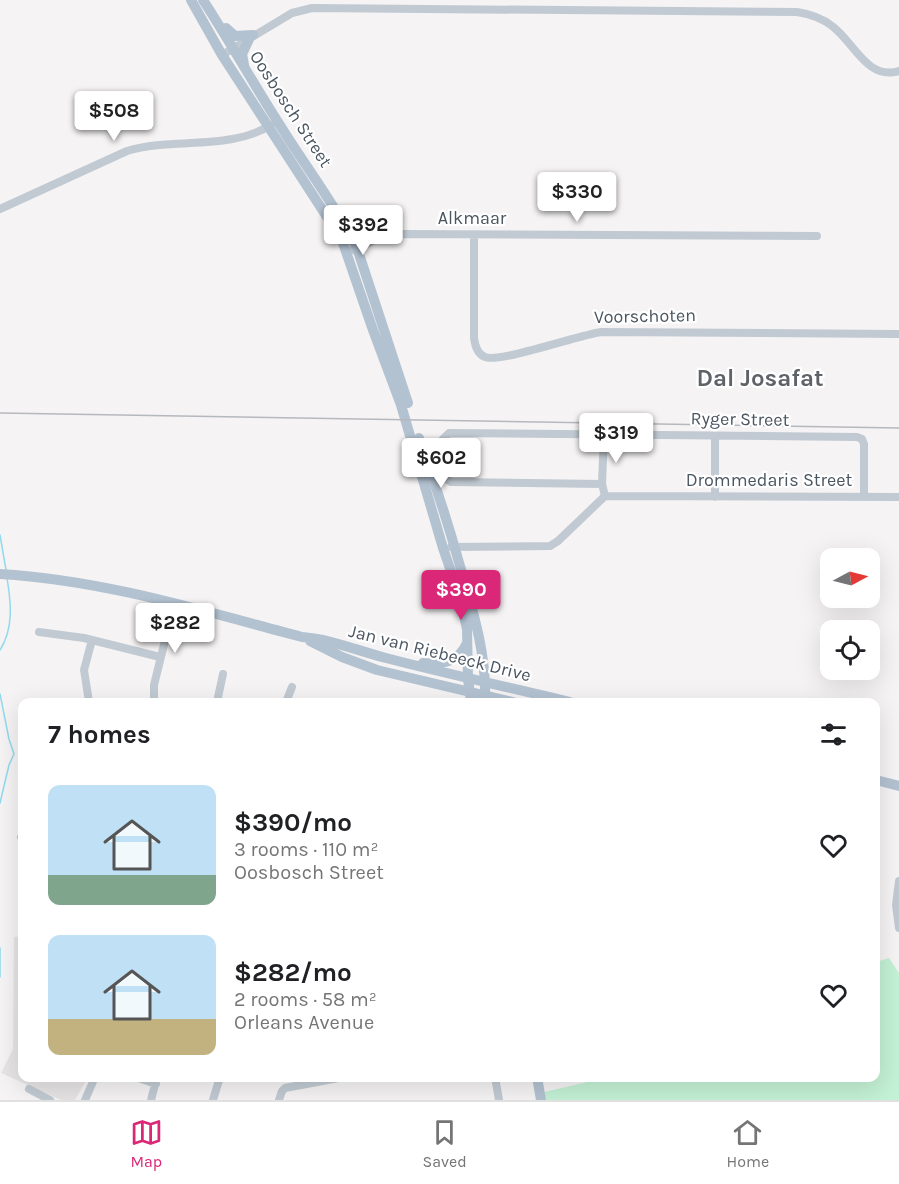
<!DOCTYPE html>
<html lang="en">
<head>
<meta charset="utf-8">
<style>
  :root { --surface:#fff; --page:#f6f6f6; --text:#202124; --muted:#757577; --line:#e0e0e0; --accent:#db2777 }
  body { margin:0; font-family:Karla,sans-serif; background:var(--page); color:var(--text); height:100vh; display:flex; flex-direction:column; font-size:22px; white-space:nowrap }
  * { box-sizing:border-box; margin:0 }
  p { font-size:20px; color:var(--muted) }
  .icon { flex:none; width:33px; height:33px; fill:none; stroke:currentColor; stroke-width:2; stroke-linecap:round; stroke-linejoin:round }
  .map { position:relative; flex:1; overflow:hidden }
  .panel { position:absolute; left:18px; top:698px; width:862px; height:384px; display:flex; flex-direction:column; background:var(--surface); border-radius:12px; box-shadow:0 6px 24px #0002 }
  .panel>* { flex:none }
  .needle { width:39px; rotate:83deg }
  .tools { position:absolute; left:820px; top:548px; display:grid; gap:12px }
  .tools a { display:grid; place-items:center; width:60px; height:60px; border-radius:12px; background:var(--surface); box-shadow:0 6px 24px #0002; font-size:30px }
  .price { position:absolute; translate:-50% -51px; padding:0 14px; border-radius:6px; background:#fff; color:#222; font-size:20px; line-height:39px; filter:drop-shadow(0 2px 3px #0008) }
  .price::after { content:''; position:absolute; left:50%; top:36px; width:18px; height:14px; margin-left:-9px; background:inherit; clip-path:polygon(0 0,100% 0,50% 100%) }
  .price.selected { background:var(--accent); color:#fff }
  ul { padding:0; list-style:none }
  li { display:flex; align-items:center; gap:18px; height:150px; padding:0 30px }
  li span { display:grid; place-items:center; flex:none; width:168px; height:120px; border-radius:12px; color:#555 }
  li>.icon { margin-inline-start:auto }
  span .icon { width:72px; height:72px; fill:#fffc; stroke-width:1 }
  li b { font-size:26px }
  h2 { display:flex; justify-content:space-between; align-items:center; height:72px; padding:0 30px; font-size:26px }
  .tabs { display:flex; justify-content:space-around; align-items:center; height:84px; border-top:2px solid var(--line); background:var(--surface); font-size:16px; color:var(--muted) }
  .tabs a { display:grid; justify-items:center; gap:3px }
  .tabs .selected { color:var(--accent) }
  .map>svg:first-child { display:block }
  .education { fill:#e6e4e5 }
  .green { fill:#c3f1d5 }
  .lines { fill:none; stroke-linecap:round; stroke-linejoin:round }
  .stream { stroke:#90daee; stroke-width:1.5 }
  .minor { stroke:#c1cad2; stroke-width:8 }
  .major { stroke:#b3c2d1; stroke-width:10 }
  .rail { stroke:#b5b8bd; stroke-width:1.5 }
  .labels { text-anchor:middle; stroke-width:4.5; stroke-linejoin:round; paint-order:stroke }
  .street-label { font-size:18px; fill:#4a5661; stroke:#fff }
  .district-label { font-size:24px; font-weight:bold; fill:#5f6368; stroke:#fff }
</style>
</head>
<body>
<div class="map">
<svg width="899" height="1100" viewBox="0 0 899 1100">
  <rect width="100%" height="100%" fill="#f5f3f3"/>
  <path class="education" d="M22,936V1077H88L75,1100H61L1,1073L13,1049L14,937Z"/>
  <path class="green" d="M889,958L899,973V1100H545L544,1092L609,1077H876V962Z"/>
  <g class="lines">
    <path class="stream" d="M0,535L6,570
      M0,650C14,628 11,602 7,578
      M0,694L9,739L14,754L9,765L0,803
      M0,948V977"/>
    <path class="minor" d="M222,55L292,13L312,8L797,12C810,14 822,18 832,26C854,42 867,81 899,71
      M0,209L127,151C174,137 229,151 271,125
      M474,235V338C475,346 477,354 485,357C500,363 579,335 601,332L899,334
      M353,250L381,237L401,234L817,236
      M604,434L602,484L605,496
      M602,484L451,482L446,479L443,473L442,440L449,433L857,437L862,439L864,444V497
      M715,497V436
      M451,547L550,546L558,541L605,496L899,497
      M39,632L84,638L160,657
      M89,702L84,670L92,640
      M154,702V685L174,604
      M217,702L223,674
      M286,702L292,687
      M21,837L22,836
      M899,881L896,905L899,928
      M135,1077L156,1084
      M495,1077L499,1100
      M29,1089L50,1100
      M85,1100L95,1077
      M151,1100L157,1077
      M213,1100L220,1077
      M279,1100L282,1091L285,1088L344,1077"/>
    <path class="major" d="M191,0L222,55L342,240L373,330L401,405L443,548L459,595L467,629L468,679L471,702
      M203,0C231,43 255,87 283,130C308,170 336,206 357,248L408,403
      M226,28L235,36L253,35
      M244,65L242,54L250,37
      M419,438C434,480 448,523 460,566C473,611 487,655 485,702
      M0,574C103,580 203,611 302,637C331,639 358,651 386,658C447,674 509,687 570,702
      M310,641L342,657L377,670L513,702
      M423,663C443,664 458,663 467,643
      M876,780L899,786
      M537,1077L541,1100"/>
    <path class="rail" d="M0,413L899,428"/>
  </g>
  <g class="labels">
    <g class="street-label">
      <text transform="translate(291 109) rotate(57)" y="6">Oosbosch Street</text>
      <text x="472" y="224">Alkmaar</text>
      <text transform="translate(645 316) rotate(-1)" y="6">Voorschoten</text>
      <text transform="translate(740 419) rotate(1)" y="6">Ryger Street</text>
      <text x="769" y="486">Drommedaris Street</text>
      <text transform="translate(440 653) rotate(14)" y="6">Jan van Riebeeck Drive</text>
    </g>
    <g class="district-label">
      <text x="760" y="386">Dal Josafat</text>
    </g>
  </g>
</svg>
<div class="tools">
<a><svg class="needle" viewBox="-14 -14 28 28"><path d="M0-13l5 13h-10z" fill="#e53935"/><path d="M0 13l5-13h-10z" fill="#757577"/></svg></a>
<a><svg class="icon" aria-label="locate" viewBox="0 0 24 24"><circle cx="12" cy="12" r="6"/><path d="M12 2v4M12 18v4M2 12h4M18 12h4"/></svg></a>
</div>
<b class="price" style="left:114px;top:142px">$508</b>
<b class="price" style="left:577px;top:223px">$330</b>
<b class="price" style="left:363px;top:256px">$392</b>
<b class="price" style="left:616px;top:464px">$319</b>
<b class="price" style="left:441px;top:489px">$602</b>
<b class="price selected" style="left:461px;top:621px">$390</b>
<b class="price" style="left:175px;top:654px">$282</b>
<section class="panel">
<h2>7 homes<svg class="icon" aria-label="filters" viewBox="0 0 24 24"><path d="M4 7h16M4 17h16"/><circle cx="9" cy="7" r="2"/><circle cx="15" cy="17" r="2"/></svg></h2>
<ul>
<li><span style="background:linear-gradient(#bfe0f5 75%,#7fa58c 0)"><svg class="icon" aria-label="home" viewBox="0 0 24 24"><path d="M3 11l9-7 9 7M6 9v11h12V9"/></svg></span><div><b>$390/mo</b><p>3 rooms · 110 m²</p><p>Oosbosch Street</p></div><svg class="icon" aria-label="heart" viewBox="0 0 24 24"><path d="M12 20l-8-8c-3-5 5-10 8-4 3-6 11-1 8 4z"/></svg></li>
<li><span style="background:linear-gradient(#bfe0f5 70%,#c2b280 0)"><svg class="icon" aria-label="home" viewBox="0 0 24 24"><path d="M3 11l9-7 9 7M6 9v11h12V9"/></svg></span><div><b>$282/mo</b><p>2 rooms · 58 m²</p><p>Orleans Avenue</p></div><svg class="icon" aria-label="heart" viewBox="0 0 24 24"><path d="M12 20l-8-8c-3-5 5-10 8-4 3-6 11-1 8 4z"/></svg></li>
</ul>
</section>
</div>
<nav class="tabs">
<a class="selected"><svg class="icon" aria-label="map" viewBox="0 0 24 24"><path d="M3 6l6-2 6 2 6-2v14l-6 2-6-2-6 2zM9 4v14M15 6v14"/></svg>Map</a>
<a><svg class="icon" aria-label="saved" viewBox="0 0 24 24"><path d="M7 4h10v16l-5-4-5 4z"/></svg>Saved</a>
<a><svg class="icon" aria-label="home" viewBox="0 0 24 24"><path d="M3 11l9-7 9 7M6 9v11h12V9"/></svg>Home</a>
</nav>
</body>
</html>
